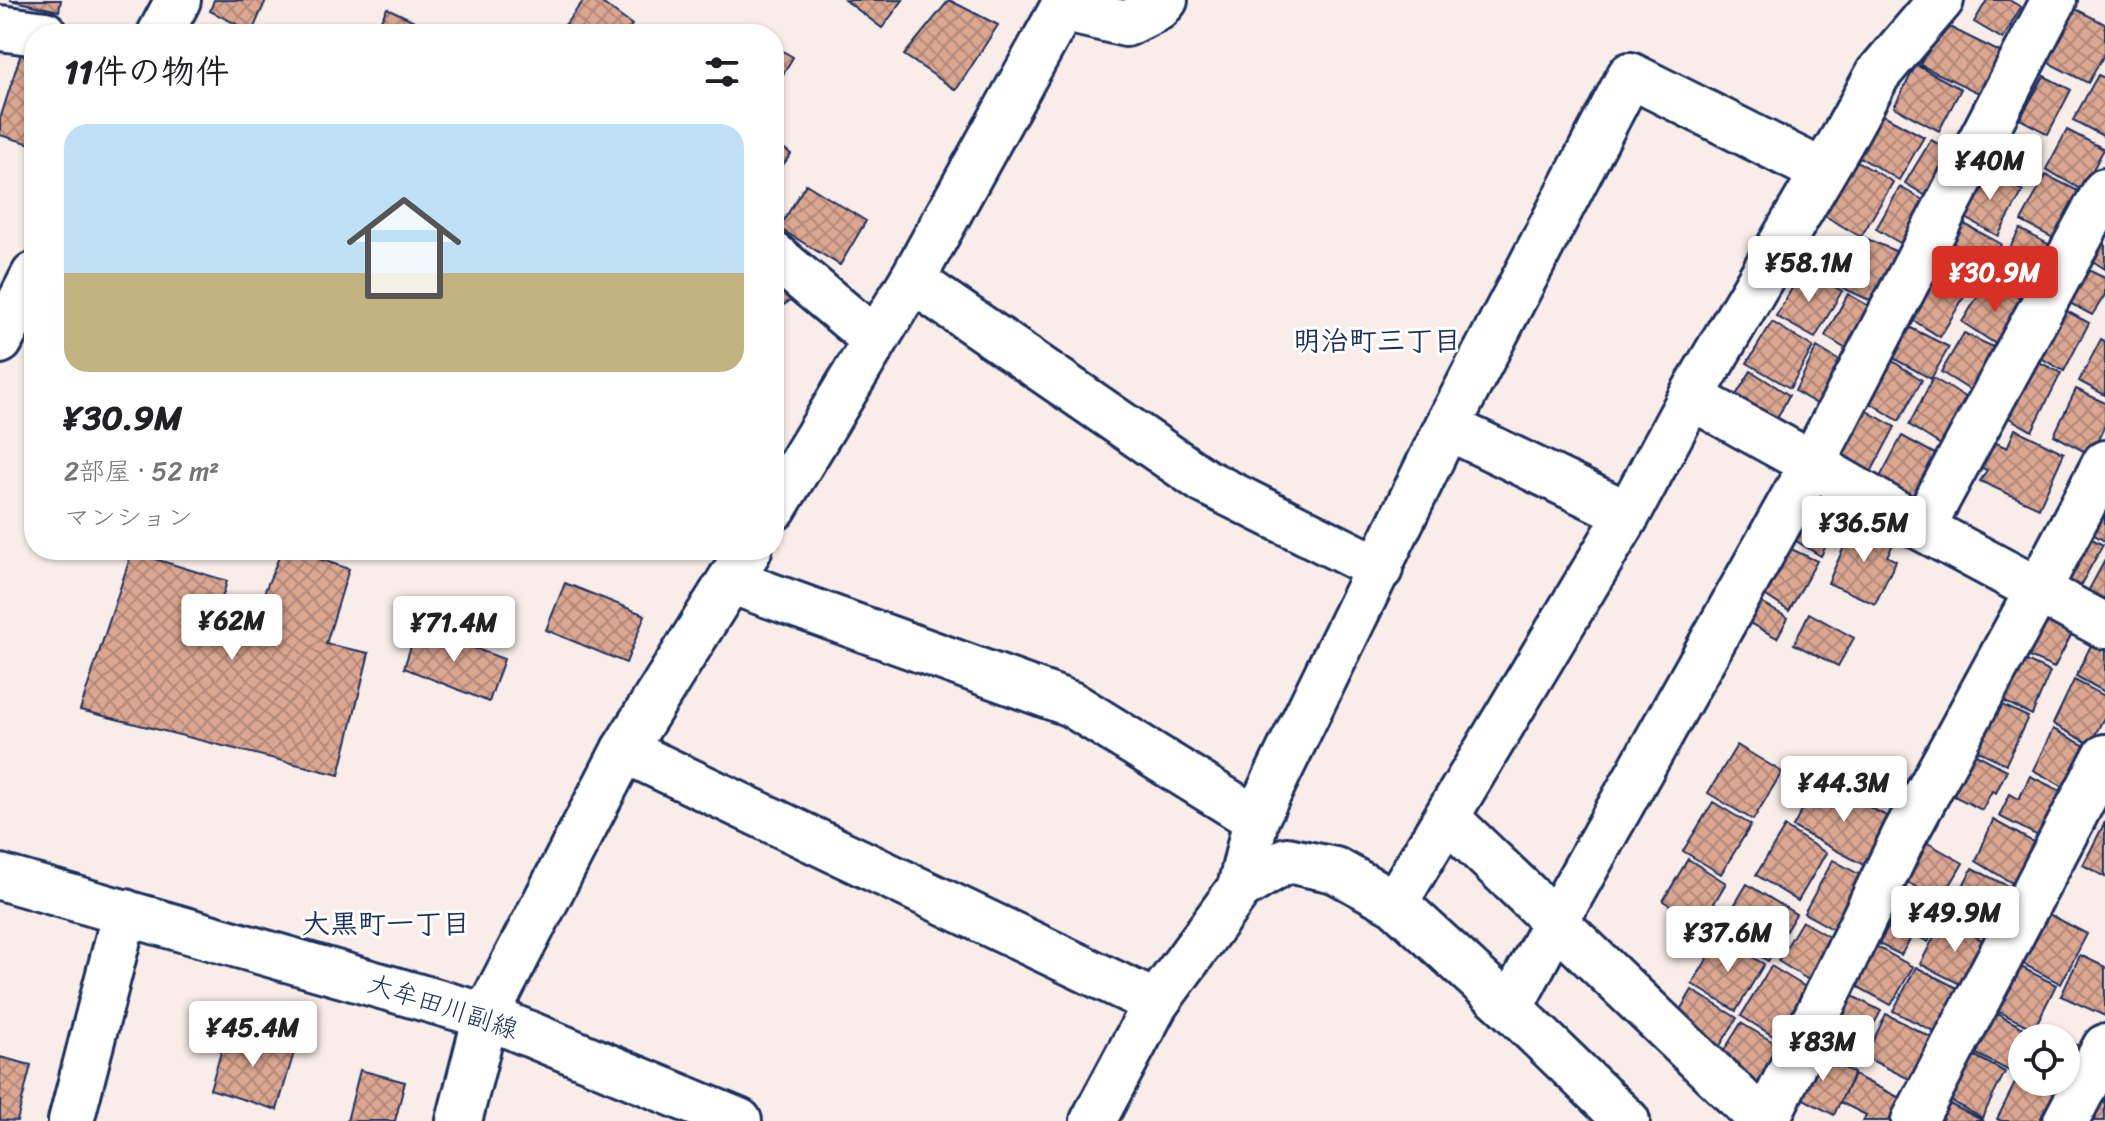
<!DOCTYPE html>
<html lang="ja">
<head>
<meta charset="utf-8">
<style>
  :root { --surface:#fff; --page:#f2f2f2; --text:#202124; --muted:#757577; --accent:#d93025 }
  body { margin:0; font-family:Sriracha,"Klee One",sans-serif; background:var(--page); color:var(--text); height:100vh; display:flex; flex-direction:column; font-size:30px; white-space:nowrap }
  * { box-sizing:border-box; margin:0 }
  p { font-size:26px; color:var(--muted) }
  .icon { flex:none; width:44px; height:44px; fill:none; stroke:currentColor; stroke-width:2; stroke-linecap:round; stroke-linejoin:round }
  .map { position:relative; flex:1; overflow:hidden }
  .side { position:absolute; left:24px; top:24px; width:760px; height:536px; display:flex; flex-direction:column; background:var(--surface); border-radius:32px; box-shadow:0 2px 6px #0004 }
  .side>* { flex:none }
  .tools { position:absolute; left:2008px; top:1024px; display:grid; gap:16px }
  .tools a { display:grid; place-items:center; width:72px; height:72px; border-radius:50%; background:var(--surface); box-shadow:0 2px 6px #0004; font-size:40px }
  .price { position:absolute; translate:-50% -68px; padding:0 18px; border-radius:8px; background:#fff; color:#222; font-size:26px; line-height:52px; filter:drop-shadow(0 2px 4px #0008) }
  .price::after { content:''; position:absolute; left:50%; top:48px; width:24px; height:18px; margin-left:-12px; background:inherit; clip-path:polygon(0 0,100% 0,50% 100%) }
  .price.on { background:var(--accent); color:#fff }
  ul { padding:0; list-style:none }
  li { display:grid; align-content:center; gap:16px; height:424px; padding:0 40px }
  li span { display:grid; place-items:center; height:248px; border-radius:24px; color:#555 }
  li>.icon { margin-inline-start:auto }
  span .icon { width:144px; height:144px; fill:#fffc; stroke-width:1 }
  li b { font-size:34px }
  h2 { display:flex; justify-content:space-between; align-items:center; height:96px; padding:0 40px; font-size:34px }
  .map>svg:first-child { display:block }
  .building { fill:url(#building-cross-hatch); stroke:#1b2f5e; stroke-width:2 }
  .lines { fill:none; stroke-linecap:round; stroke-linejoin:round }
  .street-casing { stroke:#1b2f5e; stroke-width:50 }
  .secondary-casing { stroke:#1b2f5e; stroke-width:50 }
  .primary-casing { stroke:#1b2f5e; stroke-width:50 }
  .street { stroke:#fff; stroke-width:44 }
  .secondary { stroke:#fff; stroke-width:44 }
  .primary { stroke:#fff; stroke-width:44 }
  .labels { text-anchor:middle; stroke-width:6; stroke-linejoin:round; paint-order:stroke }
  .street-label { font-size:26px; fill:#1b2f5e; stroke:#fff }
  .neighbourhood-label { font-size:28px; font-weight:bold; fill:#1b2f5e; stroke:#fff }
</style>
</head>
<body>
<div class="map">
<svg width="2105" height="1121" viewBox="0 0 2105 1121">
  <defs>
    <pattern id="building-cross-hatch" width="8" height="8" patternUnits="userSpaceOnUse" patternTransform="scale(2)"><rect width="8" height="8" fill="#dca790"/><path d="M0 0l8 8M0 8l8-8" fill="none" stroke="#b28879"/></pattern>
  </defs>
  <rect width="100%" height="100%" fill="#f8ede9"/>
  <filter id="ink" filterUnits="userSpaceOnUse"><feTurbulence type="fractalNoise" baseFrequency=".0125" numOctaves="2"/><feDisplacementMap in="SourceGraphic" scale="16" xChannelSelector="R" yChannelSelector="G"/><feConvolveMatrix kernelMatrix="1 2 1 2 8 2 1 2 1" color-interpolation-filters="sRGB"/></filter>
  <g filter="url(#ink)">
    <path class="building" d="M10,0H61L59,11Z
      M214,0H266L252,32L210,11Z
      M584,0H598L632,25L625,34H558Z
      M845,0H903L882,28Z
      M949,0L998,25L956,90L904,55Z
      M1987,0H2009L2021,7L2003,39L1974,22Z
      M2070,6L2105,24V53L2088,83L2041,59Z
      M387,8L431,29L428,34H374Z
      M1941,23L2002,53L1981,94L1920,65Z
      M774,46L793,57L774,90Z
      M23,47L34,50V145L0,135V119Z
      M1916,65L1961,89L1939,131L1894,107Z
      M2098,75L2105,78V137L2073,120Z
      M2044,76L2071,90L2048,134L2020,119Z
      M1878,112L1924,137L1899,180L1856,155Z
      M2067,130L2104,149L2082,190L2046,169Z
      M1931,140L1960,156L1936,202L1905,183Z
      M774,141L791,154L774,177Z
      M1855,160L1893,182L1861,237L1823,215Z
      M1983,168L2023,191L1998,236L1957,213Z
      M2046,175L2078,191L2055,239L2021,221Z
      M806,184L866,221L840,265L779,228Z
      M1900,187L1937,208L1912,250L1876,229Z
      M1957,220L2001,244L1974,295L1930,272Z
      M2105,224V269L2088,258Z
      M2020,229L2061,251L2035,299L1994,277Z
      M1865,238L1907,256L1884,307L1837,285Z
      M1803,269L1842,291L1815,338L1776,316Z
      M2086,269L2105,278V295L2092,315L2068,302Z
      M774,271L801,294L774,311Z
      M1931,279L1964,297L1940,337L1908,317Z
      M1987,281L2029,302L2002,348L1962,322Z
      M1848,294L1881,313L1859,357L1825,336Z
      M2059,307L2089,323L2064,371L2034,354Z
      M1772,322L1813,347L1790,388L1747,363Z
      M1907,326L1949,347L1931,379L1893,358Z
      M1964,333L1995,348L1970,390L1941,372Z
      M2101,339L2105,341V395L2079,381Z
      M1817,347L1851,368L1829,411L1795,391Z
      M1883,355L1922,380L1899,421L1861,397Z
      M2029,357L2061,373L2032,431L1999,412Z
      M1751,371L1789,395L1777,419L1736,395Z
      M1933,378L1975,403L1949,450L1909,425Z
      M2076,389L2105,403V425L2091,455L2054,435Z
      M1856,405L1895,427L1870,474L1832,452Z
      M2015,429L2064,453L2039,508L1980,481L1987,470L1968,462L1980,435L2007,448Z
      M1902,436L1937,455L1915,497L1880,477Z
      M1809,490L1845,506L1821,556L1788,536Z
      M2105,502V541L2089,532Z
      M1855,522L1895,541L1887,556L1896,561L1875,604L1828,583Z
      M2081,533L2103,545L2080,586L2058,574Z
      M1776,542L1817,561L1789,611L1754,588Z
      M282,550H293L349,569L326,644L369,653L339,775L80,710L132,552L227,581L217,616L252,622Z
      M2105,560V605L2086,595Z
      M565,583L645,615L626,663L546,630Z
      M1751,597L1788,618L1777,638L1740,618Z
      M2046,610L2077,624L2054,668L2022,654Z
      M1809,613L1854,638L1838,666L1794,644Z
      M417,627L504,659L489,702L404,668Z
      M2096,635L2105,640V692L2076,676Z
      M2016,656L2050,672L2032,715L1995,697Z
      M2074,680L2105,696V716L2090,744L2053,724Z
      M1992,700L2028,717L2006,764L1970,747Z
      M2053,729L2093,750L2071,791L2033,770Z
      M1737,745L1782,772L1753,820L1708,793Z
      M1966,749L2007,770L1996,793L1992,791L1982,810L1946,792Z
      M2030,776L2073,797L2050,842L1999,816L2010,794L2019,799Z
      M1818,780L1894,820L1869,868L1793,827Z
      M1713,802L1751,825L1721,874L1683,851Z
      M1993,820L2044,848L2022,889L1976,861Z
      M2105,822V877L2083,865Z
      M1785,827L1826,853L1798,901L1756,875Z
      M1919,838L1963,863L1941,901L1898,877Z
      M1688,859L1726,883L1701,925L1663,901Z
      M1833,860L1869,880L1840,933L1804,913Z
      M1972,868L2019,892L1994,941L1947,917Z
      M1747,884L1796,914L1768,961L1719,931Z
      M1894,887L1943,914L1928,942L1913,934L1901,955L1879,944L1892,921L1879,914Z
      M2043,911L2087,934L2061,984L2016,960Z
      M1943,920L1990,944L1968,988L1920,964Z
      M1802,921L1837,942L1812,982L1778,961Z
      M1720,938L1764,964L1736,1011L1692,984Z
      M1870,943L1913,967L1891,1005L1849,982Z
      M2080,955L2105,967V1016L2061,996Z
      M2015,964L2056,985L2034,1029L1991,1008Z
      M1771,966L1814,992L1786,1044L1741,1016Z
      M1916,967L1963,991L1941,1035L1893,1011Z
      M1692,990L1737,1018L1710,1062L1665,1035Z
      M1841,990L1881,1011L1857,1055L1818,1034Z
      M1991,1011L2031,1032L2028,1038H2022V1049L2011,1072L1971,1051Z
      M1886,1014L1938,1041L1917,1083L1865,1057Z
      M1741,1023L1783,1048L1754,1096L1712,1070Z
      M228,1029L295,1049L277,1110L210,1089Z
      M2066,1040L2092,1052L2071,1094L2051,1082H2066Z
      M1964,1050L2005,1072L1982,1118L1941,1096Z
      M1814,1051L1854,1073L1834,1115L1792,1093Z
      M0,1057L31,1065L17,1121L0,1120Z
      M360,1070L405,1082L395,1121H347Z
      M1854,1075L1908,1102L1898,1121H1863L1866,1115L1840,1102Z
      M2019,1075L2022,1077V1082H2032L2054,1093L2039,1121H2001L1997,1119Z
      M2105,1077V1121H2095Z
      M1937,1098L1984,1121H1926Z"/>
    <g class="lines">
      <defs>
        <path id="street" d="M1062,9L1126,24L1158,8L1165,0
          M0,28L45,34
          M160,34L178,0
          M774,255L875,340
          M912,280L1204,481L1380,569
          M0,341L34,275
          M1691,397L1812,464L1922,528L2105,626
          M1447,427L1628,514
          M1922,528L2105,191
          M730,581L1071,704L1256,819
          M624,750L1156,1003
          M1447,818L1763,1121
          M1240,888L1256,819L1447,427L1630,75L1823,172
          M1395,903L1628,514L1691,397L1842,140L1878,74L1941,0
          M1510,1008L1555,923L1812,464L2054,0
          M71,1121L125,912
          M1093,1121L1156,1003L1240,888L1287,860L1335,870L1395,903L1510,1008L1627,1121
          M1766,1121L1905,834L2038,590L2105,463
          M1914,1121L2105,757
          M2066,1121L2105,1047"/>
        <path id="secondary" d="M774,508L912,280L1067,0
          M459,1121L486,1016L624,750L749,550"/>
        <path id="primary" d="M0,877L486,1016L739,1121"/>
      </defs>
      <use href="#street" class="street-casing"/>
      <use href="#secondary" class="secondary-casing"/>
      <use href="#primary" class="primary-casing"/>
      <use href="#street" class="street"/>
      <use href="#secondary" class="secondary"/>
      <use href="#primary" class="primary"/>
    </g>
  </g>
  <g class="labels">
    <g class="street-label">
      <text transform="translate(443 1006) rotate(18)" y="9">大牟田川副線</text>
    </g>
    <g class="neighbourhood-label">
      <text x="1377" y="350">明治町三丁目</text>
      <text x="386" y="933">大黒町一丁目</text>
    </g>
  </g>
</svg>
<div class="tools">
<a><svg class="icon" aria-label="locate" viewBox="0 0 24 24"><circle cx="12" cy="12" r="6"/><path d="M12 2v4M12 18v4M2 12h4M18 12h4"/></svg></a>
</div>
<b class="price" style="left:1990px;top:202px">¥40M</b>
<b class="price" style="left:1809px;top:304px">¥58.1M</b>
<b class="price on" style="left:1995px;top:314px">¥30.9M</b>
<b class="price" style="left:1864px;top:564px">¥36.5M</b>
<b class="price" style="left:232px;top:662px">¥62M</b>
<b class="price" style="left:454px;top:664px">¥71.4M</b>
<b class="price" style="left:1844px;top:824px">¥44.3M</b>
<b class="price" style="left:1955px;top:954px">¥49.9M</b>
<b class="price" style="left:1728px;top:974px">¥37.6M</b>
<b class="price" style="left:253px;top:1069px">¥45.4M</b>
<b class="price" style="left:1823px;top:1083px">¥83M</b>
<section class="side">
<h2>11件の物件<svg class="icon" aria-label="filters" viewBox="0 0 24 24"><path d="M4 7h16M4 17h16"/><circle cx="9" cy="7" r="2"/><circle cx="15" cy="17" r="2"/></svg></h2>
<ul>
<li><span style="background:linear-gradient(#bfe0f5 60%,#c2b280 0)"><svg class="icon" aria-label="home" viewBox="0 0 24 24"><path d="M3 11l9-7 9 7M6 9v11h12V9"/></svg></span><div><b>¥30.9M</b><p>2部屋 · 52 m²</p><p>マンション</p></div></li>
</ul>
</section>
</div>
</body>
</html>
